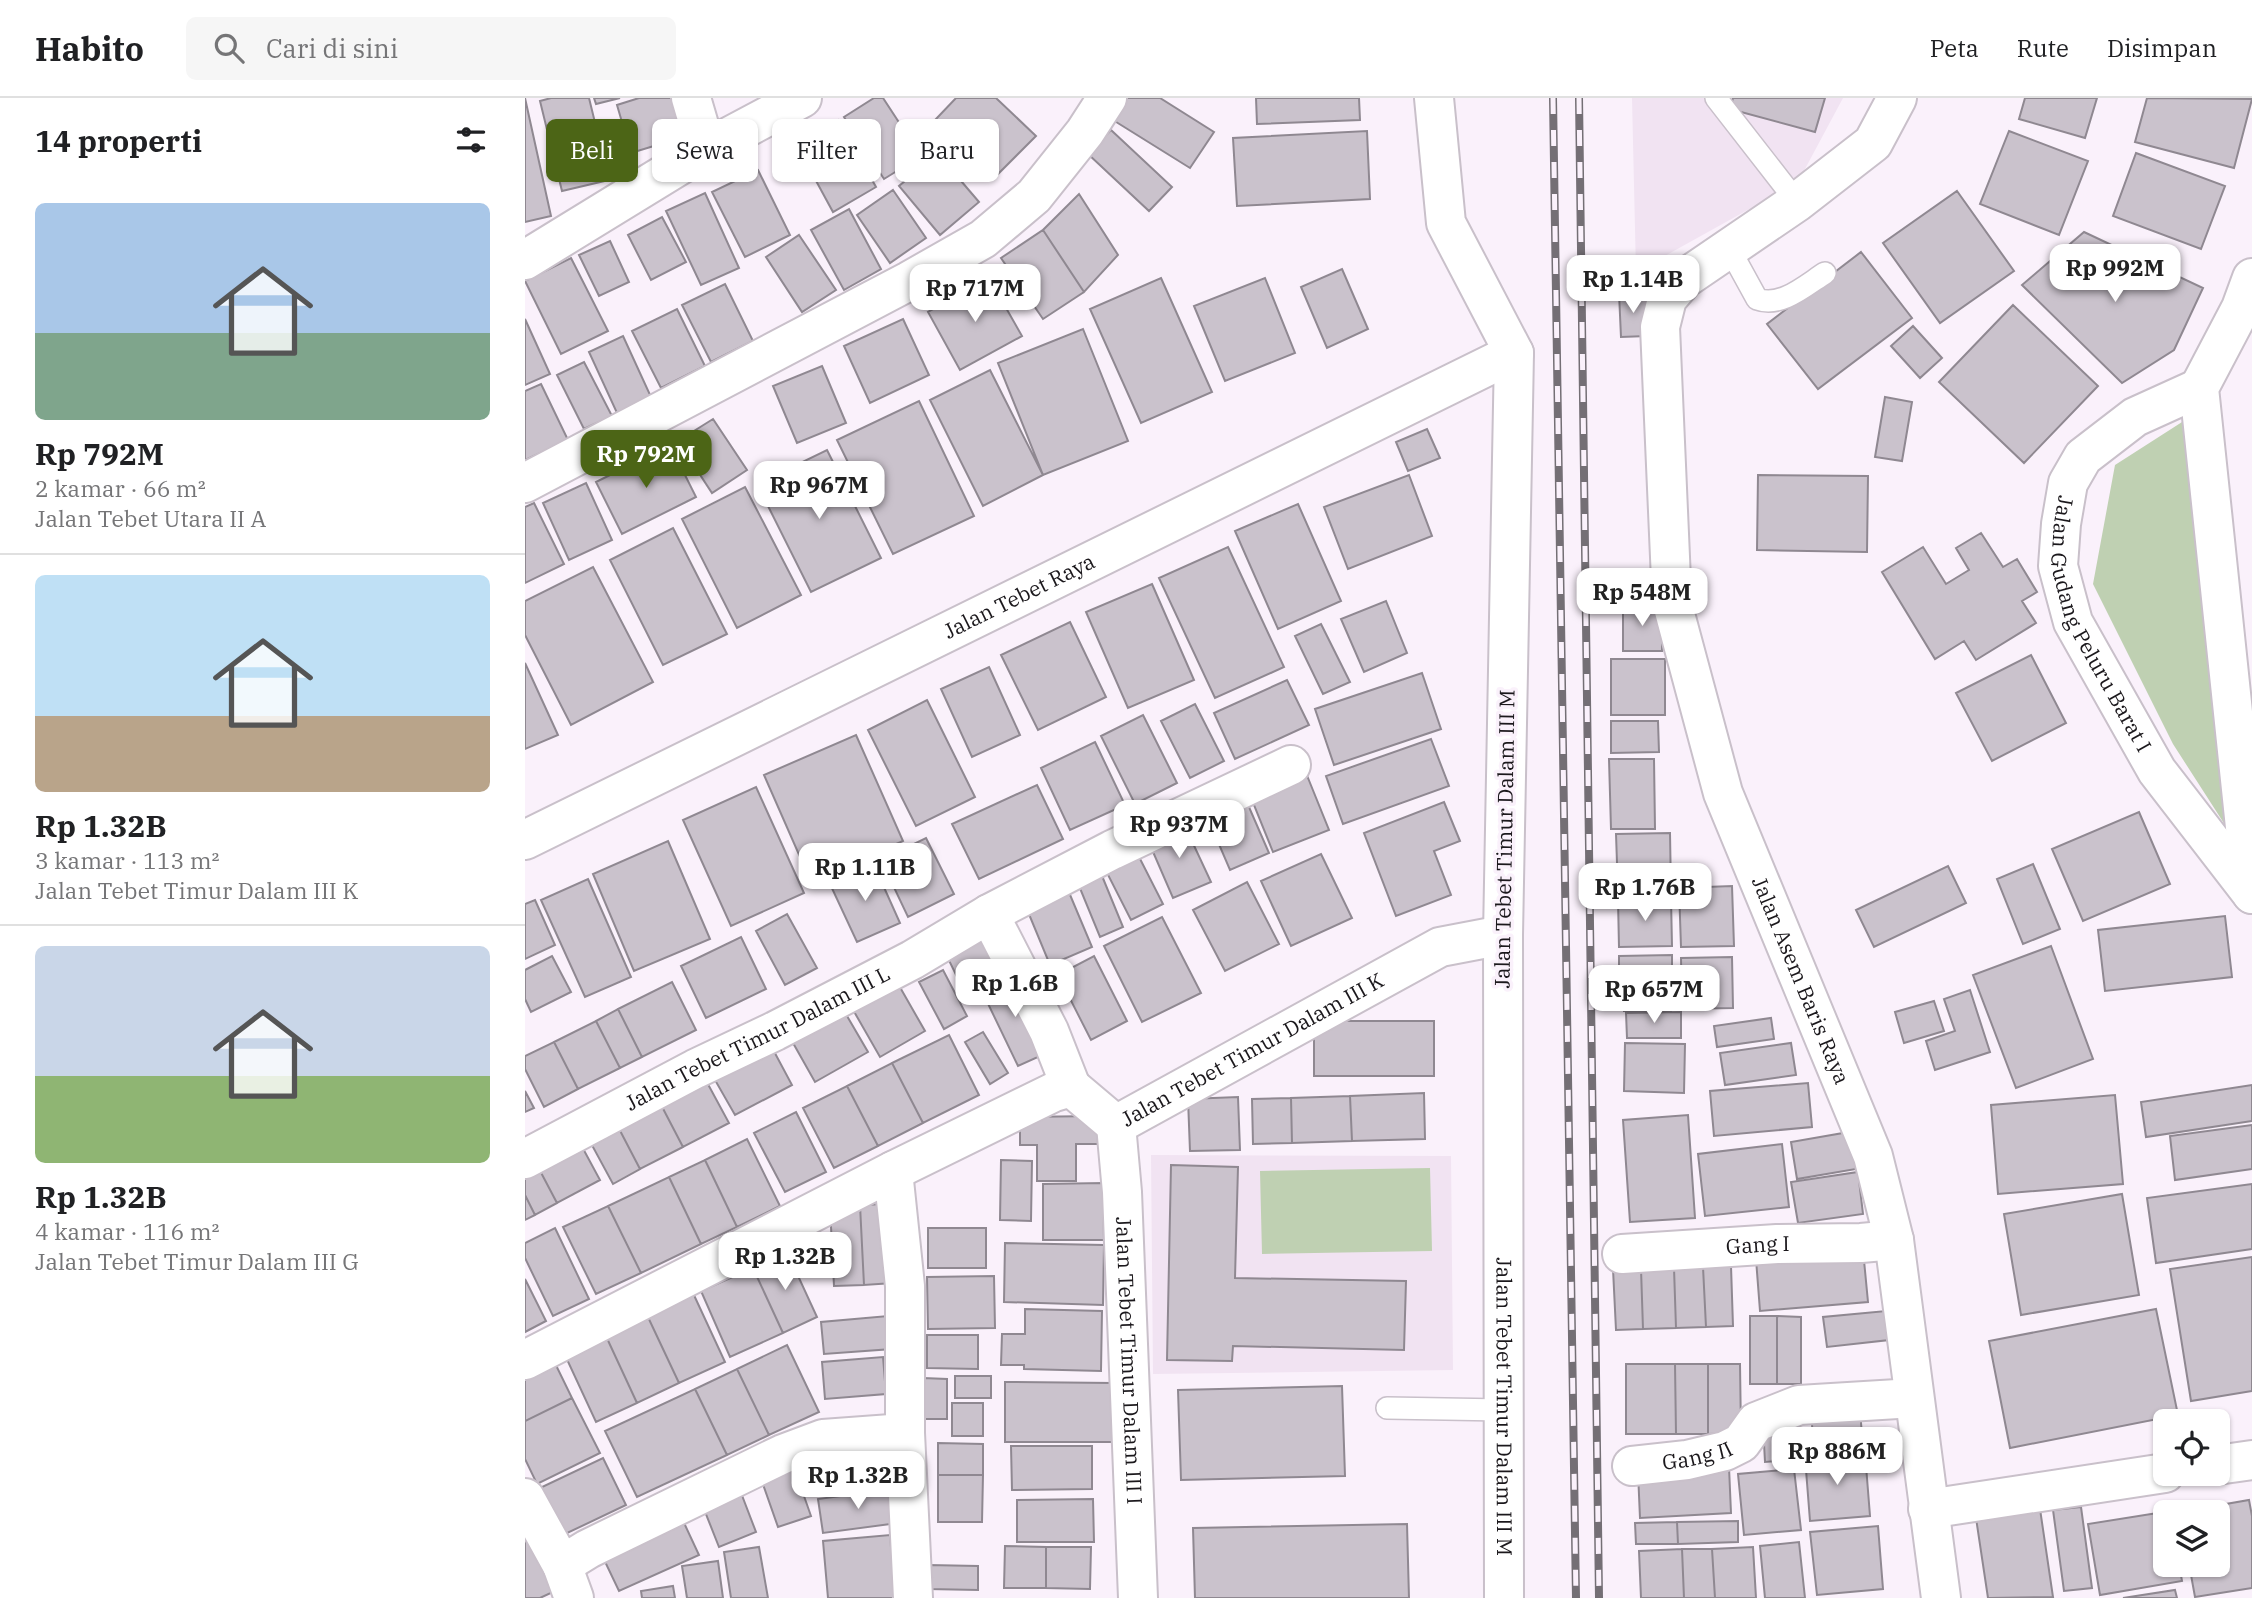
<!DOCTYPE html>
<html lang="id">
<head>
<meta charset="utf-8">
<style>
  :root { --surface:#fff; --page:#f6f6f6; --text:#202124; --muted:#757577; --line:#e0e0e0; --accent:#4c6516 }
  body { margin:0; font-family:"IBM Plex Serif",serif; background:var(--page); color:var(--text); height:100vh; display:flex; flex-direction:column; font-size:26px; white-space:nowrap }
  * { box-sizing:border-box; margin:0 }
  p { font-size:23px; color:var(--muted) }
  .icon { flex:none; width:38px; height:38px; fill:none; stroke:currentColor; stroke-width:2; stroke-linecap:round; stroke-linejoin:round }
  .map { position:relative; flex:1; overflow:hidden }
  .side { display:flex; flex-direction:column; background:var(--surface); width:525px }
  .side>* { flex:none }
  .banner { position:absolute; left:21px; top:21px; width:665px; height:63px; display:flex; gap:14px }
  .fabs { position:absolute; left:1628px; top:1311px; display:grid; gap:14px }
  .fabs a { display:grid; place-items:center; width:77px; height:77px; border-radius:10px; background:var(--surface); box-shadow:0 2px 5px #0004; font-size:35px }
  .price { position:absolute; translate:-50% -60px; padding:0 16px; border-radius:14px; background:#fff; color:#222; font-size:23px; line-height:46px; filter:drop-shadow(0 2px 4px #0008) }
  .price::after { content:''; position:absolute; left:50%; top:42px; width:21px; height:16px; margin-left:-10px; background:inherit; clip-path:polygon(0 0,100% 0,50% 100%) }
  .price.on { background:var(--accent); color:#fff }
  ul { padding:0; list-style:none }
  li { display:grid; align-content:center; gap:14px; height:371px; padding:0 35px }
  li+li { border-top:2px solid var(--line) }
  li span { display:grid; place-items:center; height:217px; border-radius:10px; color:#555 }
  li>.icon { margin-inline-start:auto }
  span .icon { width:126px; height:126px; fill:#fffc; stroke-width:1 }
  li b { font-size:30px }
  h2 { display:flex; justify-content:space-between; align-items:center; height:84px; padding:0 35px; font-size:30px }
  .tag { padding:0 24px; border-radius:10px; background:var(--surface); box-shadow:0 2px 5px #0004; font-size:24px; line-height:63px }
  .tag.on { background:var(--accent); color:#fff }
  header { display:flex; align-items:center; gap:42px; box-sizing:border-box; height:98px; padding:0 35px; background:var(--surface); border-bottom:2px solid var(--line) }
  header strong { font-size:33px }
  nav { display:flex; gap:38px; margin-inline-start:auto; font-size:24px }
  .search { width:490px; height:63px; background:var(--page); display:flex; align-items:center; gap:18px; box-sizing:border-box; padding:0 24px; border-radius:10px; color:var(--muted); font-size:26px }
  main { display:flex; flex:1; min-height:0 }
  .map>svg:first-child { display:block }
  .built { fill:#f1e3f2 }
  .green { fill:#bfd0b2 }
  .building { fill:#cac2cc; stroke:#8f8891; stroke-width:2 }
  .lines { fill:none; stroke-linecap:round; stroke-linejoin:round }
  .lane-casing { stroke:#c9c0ca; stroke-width:24 }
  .street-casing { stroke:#c9c0ca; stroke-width:42 }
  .secondary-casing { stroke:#c9c0ca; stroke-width:42 }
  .lane { stroke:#fff; stroke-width:21 }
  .street { stroke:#fff; stroke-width:38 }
  .secondary { stroke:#fff; stroke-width:38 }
  .rail-casing { stroke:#746f75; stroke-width:8 }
  .rail { stroke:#faf1fb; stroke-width:5; stroke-dasharray:16; stroke-linecap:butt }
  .labels { text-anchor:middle; stroke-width:7; stroke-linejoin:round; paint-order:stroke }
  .street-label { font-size:21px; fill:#1b181c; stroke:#faf1fb }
</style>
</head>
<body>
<header>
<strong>Habito</strong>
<div class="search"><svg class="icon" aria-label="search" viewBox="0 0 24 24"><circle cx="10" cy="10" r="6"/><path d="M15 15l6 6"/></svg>Cari di sini</div>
<nav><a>Peta</a><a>Rute</a><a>Disimpan</a></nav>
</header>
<main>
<section class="side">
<h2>14 properti<svg class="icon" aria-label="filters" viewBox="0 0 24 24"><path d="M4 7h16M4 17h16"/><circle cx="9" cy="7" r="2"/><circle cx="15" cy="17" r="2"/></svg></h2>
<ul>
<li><span style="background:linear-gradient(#a9c7e8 60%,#7fa58c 0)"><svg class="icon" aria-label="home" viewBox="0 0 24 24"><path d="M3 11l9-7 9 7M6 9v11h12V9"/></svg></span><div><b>Rp 792M</b><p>2 kamar · 66 m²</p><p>Jalan Tebet Utara II A</p></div></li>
<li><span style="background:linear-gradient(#bfe0f5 65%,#b9a48a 0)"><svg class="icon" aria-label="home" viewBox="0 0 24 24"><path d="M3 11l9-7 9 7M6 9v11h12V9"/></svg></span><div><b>Rp 1.32B</b><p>3 kamar · 113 m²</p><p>Jalan Tebet Timur Dalam III K</p></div></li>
<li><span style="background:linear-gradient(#c9d6e8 60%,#8fb573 0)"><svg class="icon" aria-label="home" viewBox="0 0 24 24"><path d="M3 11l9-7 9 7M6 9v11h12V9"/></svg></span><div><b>Rp 1.32B</b><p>4 kamar · 116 m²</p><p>Jalan Tebet Timur Dalam III G</p></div></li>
</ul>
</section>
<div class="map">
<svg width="1727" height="1500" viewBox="0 0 1727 1500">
  <rect width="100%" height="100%" fill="#faf1fb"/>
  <path class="built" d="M1107,0H1318L1273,84L1111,174Z
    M626,1057L926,1058L928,1272L628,1276Z"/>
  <path class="green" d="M1668,317L1702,730L1648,646L1568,486L1590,367Z
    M905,1070L907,1153L737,1156L735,1073Z"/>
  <path class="building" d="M0,0L26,118L0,124Z
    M26,0H64L84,82L37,93L15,3Z
    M69,0H95L71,6Z
    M114,0H158L168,36L106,55L92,7Z
    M349,0H358L396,58L359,81L319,19Z
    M431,0H471L511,38L471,78L411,21Z
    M602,0H635L689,34L665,70L588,22Z
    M731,0H834L835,22L732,26Z
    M1208,0H1300L1290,34L1205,11Z
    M1500,0H1572L1560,40L1494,21Z
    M1622,0L1727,1L1709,70L1610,44Z
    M313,22L351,89L308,114L271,46Z
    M586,32L647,89L624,113L563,56Z
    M842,33L845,101L712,108L708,40Z
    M1484,33L1563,63L1534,137L1455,106Z
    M1611,55L1700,88L1676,151L1588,118Z
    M413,56L454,104L415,137L374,88Z
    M233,72L265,137L220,159L187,94Z
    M368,92L401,140L365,165L332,117Z
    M1432,93L1489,173L1415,225L1358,145Z
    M180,95L214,170L176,187L141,113Z
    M554,96L593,157L559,194L518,132Z
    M324,111L356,171L319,192L286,132Z
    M137,119L161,164L126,182L103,137Z
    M518,132L559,194L518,221L476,160Z
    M1559,134L1678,190L1649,252L1597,285L1497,187Z
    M274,137L311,192L277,214L241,159Z
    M85,143L104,184L74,198L54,157Z
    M1336,154L1387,220L1293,291L1242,226Z
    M46,160L83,233L36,256L0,183Z
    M817,171L843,231L802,250L776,189Z
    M464,180L497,238L435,272L403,214Z
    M636,180L687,294L616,325L565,211Z
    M740,180L770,255L700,283L669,208Z
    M200,186L228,243L186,264L157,207Z
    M1094,195H1121L1122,238L1096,239Z
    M1488,207L1573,288L1499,365L1414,284Z
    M152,211L180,268L136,290L107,233Z
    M0,221L25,276L0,287Z
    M378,221L404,277L345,305L319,248Z
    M1388,228L1417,260L1395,280L1366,248Z
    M558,231L603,343L518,377L473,265Z
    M98,238L126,299L92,315L64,254Z
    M59,264L87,318L59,331L32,277Z
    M297,268L321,325L272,345L248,288Z
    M465,272L518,377L458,408L405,302Z
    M16,286L43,342L0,362V293Z
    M1360,299L1387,304L1377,363L1350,359Z
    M394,303L449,418L368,456L312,342Z
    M188,321L222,372L187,395L153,343Z
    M902,331L915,360L883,373L871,344Z
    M145,347L171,399L97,436L71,384Z
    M302,352L356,460L286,494L232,386Z
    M884,377L907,438L823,471L799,409Z
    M1233,377L1343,378L1342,454L1232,452Z
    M61,385L87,442L44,462L18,405Z
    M220,389L276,497L212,530L157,421Z
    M9,405L39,466L0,485V409Z
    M773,406L816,503L753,531L710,433Z
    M148,430L202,536L138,567L85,462Z
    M1456,435L1478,469L1492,461L1512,494L1497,503L1511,525L1451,562L1439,543L1410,561L1357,474L1398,449L1421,486L1444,472L1431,450Z
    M703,449L759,569L690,600L634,480Z
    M68,469L128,584L46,627L0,537V503Z
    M627,486L669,582L603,610L561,514Z
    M861,503L882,555L839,574L816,521Z
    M1098,506H1137V553H1098Z
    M545,524L581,599L513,632L476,557Z
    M796,526L825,584L798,596L770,538Z
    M1506,557L1541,625L1467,663L1431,595Z
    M1086,561H1140V617H1086Z
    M0,565L33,637L0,651Z
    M464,569L495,637L447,659L416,591Z
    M897,575L916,631L809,667L790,611Z
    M762,582L784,627L710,661L689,615Z
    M402,602L450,699L391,728L343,632Z
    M670,606L699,663L665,680L636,623Z
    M618,617L652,685L610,706L576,638Z
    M1086,623H1133L1134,654L1086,655Z
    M331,637L378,743L286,784L239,677Z
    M906,641L924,688L818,726L801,678Z
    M570,644L600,707L545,732L516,670Z
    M1084,661H1129L1130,731H1086Z
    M781,675L804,732L748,754L725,697Z
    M512,687L538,741L454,781L427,726Z
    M231,689L279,795L206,828L158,722Z
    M717,693L744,755L705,772L678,709Z
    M919,704L935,743L909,753L926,797L871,818L839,735Z
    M1614,714L1645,786L1558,823L1527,751Z
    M658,724L686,784L648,800L622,740Z
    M1145,735L1146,793L1093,794L1091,736Z
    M401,740L429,796L383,819L356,762Z
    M143,743L185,841L109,873L68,776Z
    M610,751L638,806L606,822L578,767Z
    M796,756L827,820L766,848L736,783Z
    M1508,766L1535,831L1498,846L1472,781Z
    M349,767L375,825L332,844L305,786Z
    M1423,768L1441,805L1349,849L1331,812Z
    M575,773L598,829L575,839L552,783Z
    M63,781L106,879L60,899L16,802Z
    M722,784L754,846L700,873L668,812Z
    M1207,788L1209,848L1156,849L1154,790Z
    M543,792L567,849L525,867L501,809Z
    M1146,800L1147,848L1094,849L1093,802Z
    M10,802L30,847L0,861V806Z
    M262,816L292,870L260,887L231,833Z
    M1700,818L1707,879L1580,893L1573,832Z
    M637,819L676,895L617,924L579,848Z
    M463,826L480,861L434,883L417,848Z
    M216,839L241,891L181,920L156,868Z
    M1526,848L1568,961L1491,990L1448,877Z
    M1147,857V884L1094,885V858Z
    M27,858L46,894L6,914L0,901V872Z
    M569,858L602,923L566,942L533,877Z
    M1207,859L1208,910L1157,911L1156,860Z
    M418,872L442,918L419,931L394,884Z
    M487,874L524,954L493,968L455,889Z
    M368,877L400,933L355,959L323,903Z
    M147,884L171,932L117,959L93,911Z
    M1146,890V913H1099V891Z
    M1445,892L1465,954L1410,972L1401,943L1430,933L1419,901Z
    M1409,903L1419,933L1379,945L1370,914Z
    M315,906L343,954L290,984L263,936Z
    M93,911L117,959L95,970L71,923Z
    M1156,914V940H1102L1101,915Z
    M1246,920L1249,941L1192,949L1189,928Z
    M71,923L95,970L53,991L29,944Z
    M789,923H909V978H789Z
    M458,934L483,975L465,986L440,944Z
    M424,937L454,997L398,1025L367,965Z
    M29,944L53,991L19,1009L0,971V958Z
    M244,944L267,987L210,1017L186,975Z
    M1100,945L1160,946L1159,995L1099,993Z
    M1266,945L1271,977L1200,987L1195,955Z
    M367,965L398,1025L353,1048L322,988Z
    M178,977L204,1025L158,1049L133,1001Z
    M1283,985L1287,1029L1189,1038L1185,993Z
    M1727,987V1023L1621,1039L1616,1004Z
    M322,988L353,1048L309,1070L278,1010Z
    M0,993L9,1010L0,1014Z
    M899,995L900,1041L827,1043L825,998Z
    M1590,997L1598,1086L1473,1096L1466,1007Z
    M825,998L827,1043L767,1045L766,1000Z
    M713,999L715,1052L665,1053L663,1001Z
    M766,1000L767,1045L728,1046L727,1001Z
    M133,1001L158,1049L115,1071L90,1023Z
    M271,1014L301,1074L260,1094L229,1035Z
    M1163,1017L1170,1120L1105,1124L1098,1022Z
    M572,1018L573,1046H551V1083H512V1047H495V1019Z
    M90,1023L115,1071L88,1086L62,1038Z
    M1727,1027V1071L1650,1082L1645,1038Z
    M1324,1034L1331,1071L1272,1081L1266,1044Z
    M222,1041L255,1108L212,1129L180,1062Z
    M55,1045L75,1082L32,1105L12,1067Z
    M1257,1046L1264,1109L1180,1118L1173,1056Z
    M180,1062L212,1129L176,1146L144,1079Z
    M476,1062L507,1063L506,1123L475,1122Z
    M12,1067L32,1105L10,1117L0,1097V1073Z
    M646,1067L713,1069L710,1180L881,1183L879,1252L708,1248L707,1263L642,1262Z
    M1333,1074L1338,1116L1273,1125L1266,1084Z
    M144,1079L176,1146L116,1175L83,1108Z
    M578,1085L579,1142H518V1086Z
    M1727,1086V1151L1631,1165L1622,1100Z
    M1597,1096L1614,1197L1496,1217L1479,1116Z
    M0,1097L10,1117L0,1122Z
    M363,1106L368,1185L339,1187L335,1107Z
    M335,1107L339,1187L309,1188L305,1109Z
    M83,1108L116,1175L71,1196L38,1129Z
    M30,1130L64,1201L28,1218L0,1160V1145Z
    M403,1130H461V1170H403Z
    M480,1145L579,1147L578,1207L479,1204Z
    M1338,1152L1343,1204L1235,1213L1231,1161Z
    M262,1154L292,1219L258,1235L228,1170Z
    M1727,1159V1293L1666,1303L1645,1171Z
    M1206,1168L1208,1228L1181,1229L1178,1169Z
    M1178,1169L1181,1229L1151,1230L1149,1170Z
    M228,1170L258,1235L205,1259L176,1193Z
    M1149,1170L1151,1230L1118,1231L1116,1171Z
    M1088,1171H1116L1118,1231L1091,1232Z
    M469,1178L470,1230L403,1231L402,1179Z
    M0,1181L21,1223L0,1234Z
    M168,1195L200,1264L154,1285L122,1217Z
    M500,1211L577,1213L576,1273L499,1271V1267H476L477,1236H500Z
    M1631,1211L1653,1317L1485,1350L1464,1243Z
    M1361,1213L1364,1242L1302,1249L1298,1219Z
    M122,1217L154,1285L112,1305L80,1236Z
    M363,1218L367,1251L299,1256L296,1224Z
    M1225,1218H1252V1286H1225Z
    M1252,1218L1276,1219V1286H1252Z
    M80,1236L112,1305L71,1324L39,1255Z
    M402,1237H453V1271L402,1270Z
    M262,1247L294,1314L244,1337L212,1271Z
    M26,1257L47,1300L0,1323V1270Z
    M358,1259L361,1296L300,1301L297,1264Z
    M1101,1266H1150L1151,1336H1101Z
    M1150,1266H1183V1336H1151Z
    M1183,1266H1215L1216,1335L1183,1336Z
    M212,1271L244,1337L202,1357L170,1291Z
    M430,1278H466V1300H430Z
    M398,1280L422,1281V1321H398Z
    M480,1284L588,1285V1344H480Z
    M817,1288L820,1378L656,1382L653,1292Z
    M170,1291L202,1357L112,1399L80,1333Z
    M47,1300L75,1355L12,1386L0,1361V1323Z
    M427,1305H458V1338H427Z
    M1335,1312L1338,1350L1289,1352L1286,1314Z
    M1270,1316L1274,1361L1240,1364L1238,1326Z
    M413,1345L458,1346V1377H413Z
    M486,1348H567V1391L487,1392Z
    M1340,1355L1345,1418L1285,1423L1280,1359Z
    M78,1360L101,1407L38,1437L15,1390Z
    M266,1361L286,1418L253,1429L233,1372Z
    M1204,1369L1206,1415L1115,1420L1113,1374Z
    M1269,1371L1276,1432L1219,1437L1213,1376Z
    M413,1377H458L457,1424H413Z
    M213,1387L231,1434L194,1449L175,1401Z
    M368,1391L373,1425L298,1435L293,1401Z
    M568,1401L569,1444H492V1402Z
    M1724,1402L1727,1418V1490L1670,1499L1664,1466H1692V1414H1655Z
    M1556,1409L1567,1490L1539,1493L1528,1412Z
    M1515,1411L1528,1499L1463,1500L1451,1420Z
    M153,1412L174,1457L94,1493L73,1449Z
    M1645,1413L1640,1414V1466H1654L1657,1483L1575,1497L1563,1426Z
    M1213,1423V1444L1153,1446L1152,1424Z
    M1152,1424L1153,1446H1111L1110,1425Z
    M882,1426L884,1500H670L668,1430Z
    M1353,1428L1358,1491L1292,1497L1285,1434Z
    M0,1437L30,1493L15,1500H0Z
    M365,1437L370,1500H303L298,1443Z
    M1274,1444L1280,1500H1240L1235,1448Z
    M480,1448L521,1449V1490H479Z
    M234,1449L243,1500H206L199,1454Z
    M521,1449H566L565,1491L521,1490Z
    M1228,1449L1231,1500H1190L1187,1451Z
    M1157,1451L1159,1500H1116L1114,1453Z
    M1157,1451H1187L1190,1500H1159Z
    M193,1463L198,1500H162L157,1468Z
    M403,1467L453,1468V1492L403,1491Z
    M148,1488L150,1500H117L116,1493Z
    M1650,1492L1652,1500H1598Z"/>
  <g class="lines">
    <defs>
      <path id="lane" d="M1191,0L1272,104
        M1204,150L1232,201C1256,210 1281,187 1300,175
        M862,1310L978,1312"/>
      <g id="street">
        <path d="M166,0L181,51"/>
        <path d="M0,162L181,51L277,0"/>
        <path id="s1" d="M1674,290L1610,319L1558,359L1543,385L1536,426L1533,468L1548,524L1632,673L1727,796"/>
        <path d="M0,385L384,183L458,141L509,98L560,34L582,0"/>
        <path d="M1727,796L1674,290L1716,210L1727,180"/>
        <path d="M464,816L524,933L546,989"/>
        <path id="s2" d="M591,1027L597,1094L613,1500"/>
        <path id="s3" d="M591,1027L915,849L978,837"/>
        <path id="s4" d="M0,1061L170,971L250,933L387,862L464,816L587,752L766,667"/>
        <path d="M368,1073L380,1188V1335L388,1500"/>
        <path id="s5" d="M1097,1156L1252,1146L1336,1145L1369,1142"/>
        <path d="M0,1262L368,1073L529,994L546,989L591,1027"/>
        <path d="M1692,1367L1727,1362"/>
        <path id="s6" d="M1107,1368L1162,1362L1200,1353L1216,1345L1231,1324L1274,1307L1389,1300"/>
        <path d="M0,1400L37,1467L49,1500"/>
        <path d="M1403,1411L1640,1375"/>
        <path d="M37,1467L63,1451L258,1356L298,1341L380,1335"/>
      </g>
      <g id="secondary">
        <path id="s7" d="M909,0L921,125L989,255L978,837L979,1500"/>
        <path id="s8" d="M1372,0L1348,45L1272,104L1159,181L1142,201L1135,229L1147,505L1198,695L1348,1058L1369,1142L1416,1500"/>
        <path id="s9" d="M0,742L989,255"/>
      </g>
    </defs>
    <use href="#lane" class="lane-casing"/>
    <use href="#street" class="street-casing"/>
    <use href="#secondary" class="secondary-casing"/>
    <use href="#lane" class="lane"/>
    <use href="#street" class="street"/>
    <use href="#secondary" class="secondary"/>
    <defs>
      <path id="rail" d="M1028,0L1051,1500
        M1054,0L1074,1500"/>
    </defs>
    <use href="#rail" class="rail-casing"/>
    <use href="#rail" class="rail"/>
  </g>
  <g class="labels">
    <g class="street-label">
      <text dy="7" stroke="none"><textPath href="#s9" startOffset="551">Jalan Tebet Raya</textPath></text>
      <text dy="7" stroke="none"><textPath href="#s1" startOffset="317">Jalan Gudang Peluru Barat I</textPath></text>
      <text transform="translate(980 741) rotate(-89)" y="7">Jalan Tebet Timur Dalam III M</text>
      <text dy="7" stroke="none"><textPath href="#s8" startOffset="1015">Jalan Asem Baris Raya</textPath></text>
      <text dy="7" stroke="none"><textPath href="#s4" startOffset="262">Jalan Tebet Timur Dalam III L</textPath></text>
      <text dy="7" stroke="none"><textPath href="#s3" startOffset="156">Jalan Tebet Timur Dalam III K</textPath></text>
      <text dy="7" stroke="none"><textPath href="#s5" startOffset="136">Gang I</textPath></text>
      <text dy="7" stroke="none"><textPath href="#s2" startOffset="236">Jalan Tebet Timur Dalam III I</textPath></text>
      <text dy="7" stroke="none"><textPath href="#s7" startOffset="1326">Jalan Tebet Timur Dalam III M</textPath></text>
      <text dy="7" stroke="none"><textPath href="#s6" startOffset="66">Gang II</textPath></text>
    </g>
  </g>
</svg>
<div class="fabs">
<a><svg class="icon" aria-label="locate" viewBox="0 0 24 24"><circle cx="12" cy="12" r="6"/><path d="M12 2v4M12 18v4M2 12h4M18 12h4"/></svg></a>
<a><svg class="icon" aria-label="layers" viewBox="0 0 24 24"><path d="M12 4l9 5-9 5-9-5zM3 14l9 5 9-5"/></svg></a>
</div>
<b class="price" style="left:1590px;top:206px">Rp 992M</b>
<b class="price" style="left:1108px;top:217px">Rp 1.14B</b>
<b class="price" style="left:450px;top:226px">Rp 717M</b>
<b class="price on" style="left:121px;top:392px">Rp 792M</b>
<b class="price" style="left:294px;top:423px">Rp 967M</b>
<b class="price" style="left:1117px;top:530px">Rp 548M</b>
<b class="price" style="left:654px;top:762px">Rp 937M</b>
<b class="price" style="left:340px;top:805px">Rp 1.11B</b>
<b class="price" style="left:1120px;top:825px">Rp 1.76B</b>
<b class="price" style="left:490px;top:921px">Rp 1.6B</b>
<b class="price" style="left:1129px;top:927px">Rp 657M</b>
<b class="price" style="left:260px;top:1194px">Rp 1.32B</b>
<b class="price" style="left:1312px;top:1389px">Rp 886M</b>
<b class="price" style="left:333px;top:1413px">Rp 1.32B</b>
<div class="banner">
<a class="tag on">Beli</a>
<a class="tag">Sewa</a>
<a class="tag">Filter</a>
<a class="tag">Baru</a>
</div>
</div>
</main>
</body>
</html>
